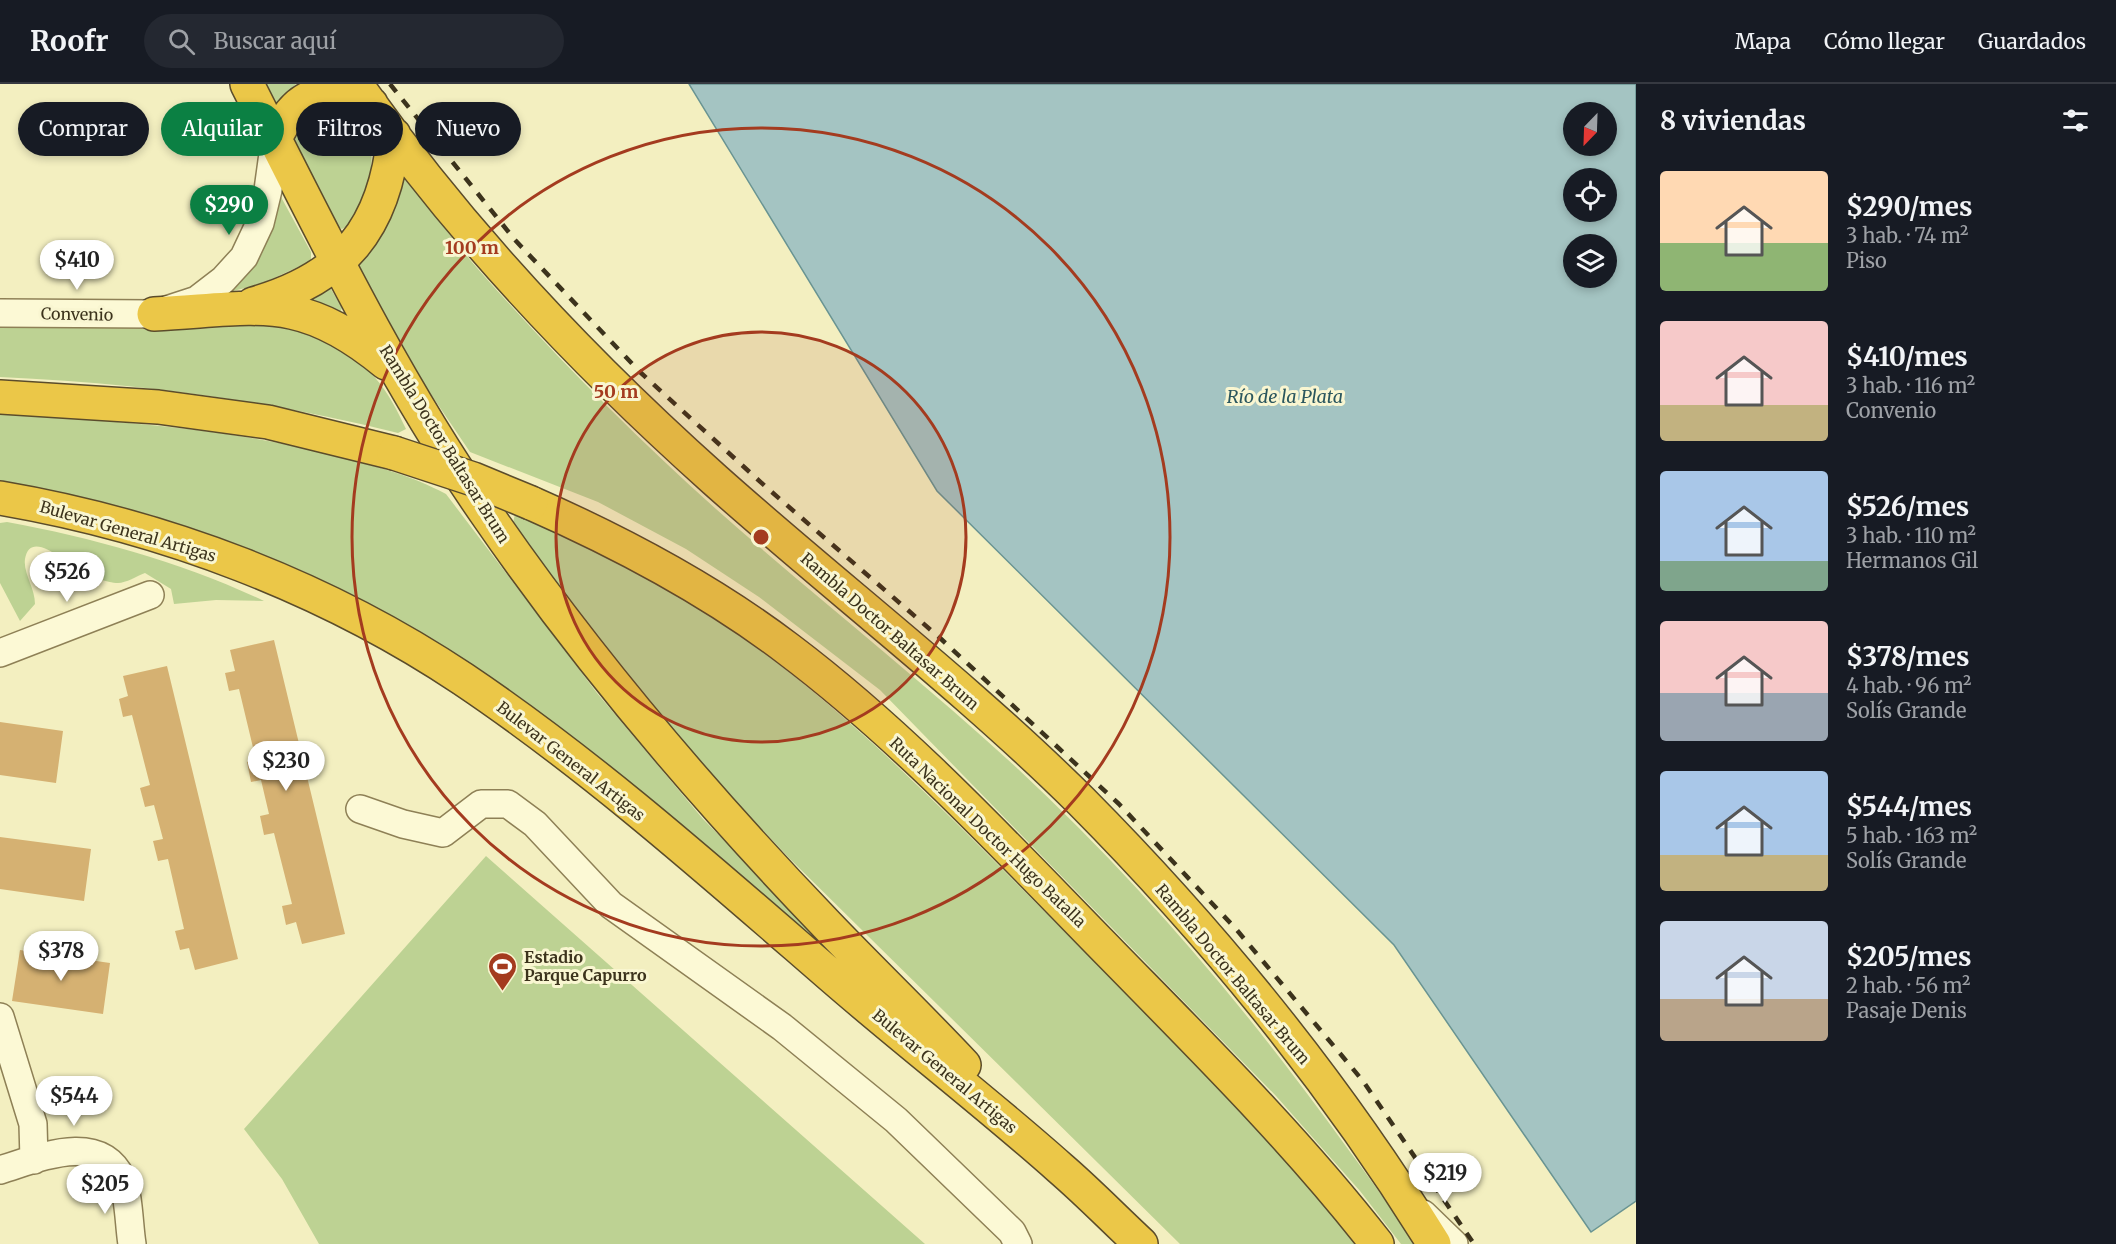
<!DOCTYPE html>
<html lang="es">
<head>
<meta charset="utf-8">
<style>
  :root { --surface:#171b24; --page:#242831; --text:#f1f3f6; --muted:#9ea1a6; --line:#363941; --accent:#0b8043 }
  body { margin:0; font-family:Merriweather,serif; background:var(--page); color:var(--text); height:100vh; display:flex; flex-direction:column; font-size:22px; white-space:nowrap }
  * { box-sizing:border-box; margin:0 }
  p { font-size:20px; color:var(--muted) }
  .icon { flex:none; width:33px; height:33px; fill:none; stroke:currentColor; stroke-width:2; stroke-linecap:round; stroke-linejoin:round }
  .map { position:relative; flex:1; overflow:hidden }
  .side { display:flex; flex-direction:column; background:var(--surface); width:480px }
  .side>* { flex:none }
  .top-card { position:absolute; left:18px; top:18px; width:570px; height:54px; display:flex; gap:12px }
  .needle { width:39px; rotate:203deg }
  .tools { position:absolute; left:1563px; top:18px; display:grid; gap:12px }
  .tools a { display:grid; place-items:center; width:54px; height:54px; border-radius:50%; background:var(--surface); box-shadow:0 3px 9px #0003; font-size:30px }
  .price { position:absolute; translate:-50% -51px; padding:0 14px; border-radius:21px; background:#fff; color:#222; font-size:20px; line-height:39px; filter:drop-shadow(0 2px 3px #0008) }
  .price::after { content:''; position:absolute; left:50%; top:36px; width:18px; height:14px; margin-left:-9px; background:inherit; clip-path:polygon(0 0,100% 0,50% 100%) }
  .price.on { background:var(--accent); color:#fff }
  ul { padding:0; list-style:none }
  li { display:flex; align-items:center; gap:18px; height:150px; padding:0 24px }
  li span { display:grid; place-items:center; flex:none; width:168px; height:120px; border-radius:6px; color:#555 }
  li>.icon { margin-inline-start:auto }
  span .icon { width:72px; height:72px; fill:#fffc; stroke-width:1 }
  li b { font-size:26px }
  h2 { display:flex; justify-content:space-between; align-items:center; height:72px; padding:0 24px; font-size:26px }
  .tag { padding:0 21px; border-radius:27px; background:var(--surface); box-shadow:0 3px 9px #0003; font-size:21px; line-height:54px }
  .tag.on { background:var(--accent); color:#fff }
  header { display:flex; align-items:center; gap:36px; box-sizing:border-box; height:84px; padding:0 30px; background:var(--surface); border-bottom:2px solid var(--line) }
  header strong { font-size:28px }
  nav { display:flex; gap:33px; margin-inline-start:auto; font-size:21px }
  .search { width:420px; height:54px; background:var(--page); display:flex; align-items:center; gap:15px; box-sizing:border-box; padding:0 21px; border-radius:33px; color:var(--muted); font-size:22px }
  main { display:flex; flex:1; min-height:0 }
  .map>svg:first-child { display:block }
  .green { fill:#bdd293 }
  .water { fill:#a4c4c2; stroke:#699492; stroke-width:1.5; fill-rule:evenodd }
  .building { fill:#d5b172 }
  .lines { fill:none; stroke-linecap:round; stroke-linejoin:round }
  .minor-casing { stroke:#8e8056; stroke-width:30 }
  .highway-casing { stroke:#5b4c2b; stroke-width:36 }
  .minor { stroke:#fcf9d5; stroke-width:27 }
  .highway { stroke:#ebc748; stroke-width:33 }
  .rail { stroke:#3c331c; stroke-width:4.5; stroke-dasharray:10 10; stroke-linecap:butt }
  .highway-bridge-casing { stroke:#5b4c2b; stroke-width:36; stroke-linecap:butt }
  .highway-bridge { stroke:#ebc748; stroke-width:33 }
  .ring { fill:none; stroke:#a43b1f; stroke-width:3 }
  .labels { text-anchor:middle; stroke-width:6; stroke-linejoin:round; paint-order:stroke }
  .street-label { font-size:16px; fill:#3c331c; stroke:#f9f6d1 }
  .poi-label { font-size:16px; font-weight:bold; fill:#3c331c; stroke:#f9f6d1; text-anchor:start }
  .water-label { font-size:18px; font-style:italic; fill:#2a565e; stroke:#f9f6d1 }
  .centre { fill:#a43b1f; stroke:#f9f6d1; stroke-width:3 }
  .ring-label { font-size:18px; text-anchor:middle; font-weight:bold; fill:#a43b1f; stroke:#f9f6d1; stroke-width:6; stroke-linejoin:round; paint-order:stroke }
</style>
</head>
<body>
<header>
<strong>Roofr</strong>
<div class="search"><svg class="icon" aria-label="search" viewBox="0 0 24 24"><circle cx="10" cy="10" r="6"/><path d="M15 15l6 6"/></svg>Buscar aquí</div>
<nav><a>Mapa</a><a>Cómo llegar</a><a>Guardados</a></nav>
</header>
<main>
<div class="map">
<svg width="1636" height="1160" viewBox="0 0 1636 1160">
  <rect width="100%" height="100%" fill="#f3efc0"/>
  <path class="green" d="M264,0H296L277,19L273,18Z
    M317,24C328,26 345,24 354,29C385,48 371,132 342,145L336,142L292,56L294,49Z
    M400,93L408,98C431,126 453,156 477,184C552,269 632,350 716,425C815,513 921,595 1018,685C1133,792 1236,912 1329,1039C1358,1079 1388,1118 1414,1160H1401L1360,1107L1276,1012L880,606L759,513L686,465L598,418L470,368L428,306L356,179Z
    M281,113L311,168V177L261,200L233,207L232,202L272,145Z
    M328,200L342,224L340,229L301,216Z
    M0,239L294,240C353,267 379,285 406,345L398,349C266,316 136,299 0,293Z
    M0,329C116,338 231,343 343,374C382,384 410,391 446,410L597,609L703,735L932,967L625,696L521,614L411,544L303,487L152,431L0,396Z
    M515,430C596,463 677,506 748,557C865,642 966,749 1068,851C1167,951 1267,1051 1357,1160H1180L790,775L704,684L637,605L569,517L513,439Z
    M7,438C94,454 184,479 264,517L216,516L174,520L171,505L145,489C137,492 126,499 118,499C108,499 86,491 77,486C67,479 30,444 25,475C23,489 35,504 35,520L20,537L0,499V439Z
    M486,772L925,1160H319L282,1095L244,1045Z"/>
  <path class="water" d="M689,0H1636V1117L1591,1148L1394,861L937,407ZM1574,28H1606V62H1574ZM1574,94H1606V128H1574ZM1574,160H1606V194H1574Z"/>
  <path class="building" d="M274,556L345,850L302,860L296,838L286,841L282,822L292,820L274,749L264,751L260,732L269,730L261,696L251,698L247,678L256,676L239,605L229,607L225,589L235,587L230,566Z
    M167,582L238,875L195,886L189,864L180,866L175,847L184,845L168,775L158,777L153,757L163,755L154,721L145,723L140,704L150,701L132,631L123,633L119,615L128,612L123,592Z
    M0,638L63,647L56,699L0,691Z
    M0,753L91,765L84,817L0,805Z
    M20,866L110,879L103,930L12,917Z"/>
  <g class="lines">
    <defs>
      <path id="minor" d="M0,229L154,230L197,216L223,196L244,173L260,139L268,106L275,55
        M0,569L150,511
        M360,725L403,740L443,749L481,720H508L535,740L611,821L782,943L896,1036L1012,1148L1018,1160
        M0,933L33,1040L34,1076
        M0,1086C37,1075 99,1046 122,1095C129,1111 129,1142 132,1160
        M1423,1130L1454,1160"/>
      <path id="highway" d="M247,0C321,146 392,294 486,429C587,576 703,712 827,841C872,888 919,933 964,981
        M356,0C458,146 583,278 715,396C836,504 966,603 1081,717C1214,851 1335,1000 1434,1160
        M275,55C297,7 323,1 371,20
        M253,220C344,194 385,144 394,51
        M154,230C257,225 299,207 386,279
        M0,313L158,323L268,338L394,369
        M0,414C164,442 325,503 463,595C594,683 717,793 836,896C910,960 987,1019 1060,1084C1088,1108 1114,1135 1141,1160
        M531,419C622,459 709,505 788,565C906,654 1008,765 1111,870C1203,964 1296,1056 1377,1160"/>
    </defs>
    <use href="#minor" class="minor-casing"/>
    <use href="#highway" class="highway-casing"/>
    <use href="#minor" class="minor"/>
    <use href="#highway" class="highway"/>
    <path class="rail" d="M390,0L515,156L640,288L766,403L940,554L1119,720L1236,845L1363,997L1474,1160"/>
    <defs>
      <path id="highway-bridge" d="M394,369L473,395L531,419"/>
    </defs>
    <use href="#highway-bridge" class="highway-bridge-casing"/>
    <use href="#highway-bridge" class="highway-bridge"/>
  </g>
  <circle cx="761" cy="453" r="205" fill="#a43b1f" fill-opacity=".12"/>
  <g class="ring">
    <circle cx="761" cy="453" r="205"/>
    <circle cx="761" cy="453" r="409"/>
  </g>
  <defs>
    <symbol id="stadium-pin" viewBox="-11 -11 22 30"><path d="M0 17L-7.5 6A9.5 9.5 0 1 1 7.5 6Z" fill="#a43b1f" stroke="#f9f6d1"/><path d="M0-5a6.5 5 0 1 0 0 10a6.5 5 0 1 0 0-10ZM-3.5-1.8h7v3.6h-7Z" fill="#fff"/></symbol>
  </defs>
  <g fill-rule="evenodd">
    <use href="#stadium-pin" x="486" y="866" width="33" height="45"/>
  </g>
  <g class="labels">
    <g class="street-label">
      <text transform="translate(77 230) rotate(1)" y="6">Convenio</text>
      <text transform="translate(445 360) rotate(58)" y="6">Rambla Doctor Baltasar Brum</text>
      <text transform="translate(128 447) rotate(16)" y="6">Bulevar General Artigas</text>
      <text transform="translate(890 547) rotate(41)" y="6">Rambla Doctor Baltasar Brum</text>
      <text transform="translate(571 677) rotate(38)" y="6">Bulevar General Artigas</text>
      <text transform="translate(988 748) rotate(44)" y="6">Ruta Nacional Doctor Hugo Batalla</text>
      <text transform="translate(1233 890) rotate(50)" y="6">Rambla Doctor Baltasar Brum</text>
      <text transform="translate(945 987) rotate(40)" y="6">Bulevar General Artigas</text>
    </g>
    <g class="poi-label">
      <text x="524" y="879">Estadio<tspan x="524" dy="18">Parque Capurro</tspan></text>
    </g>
    <g class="water-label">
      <text x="1285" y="319">Río de la Plata</text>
    </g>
  </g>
  <circle cx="761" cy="453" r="9" class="centre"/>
  <g class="ring-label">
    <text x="472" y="170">100 m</text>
    <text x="616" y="314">50 m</text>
  </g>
</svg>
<div class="tools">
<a><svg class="needle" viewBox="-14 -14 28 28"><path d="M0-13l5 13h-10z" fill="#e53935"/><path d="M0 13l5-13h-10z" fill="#9ea1a6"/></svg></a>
<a><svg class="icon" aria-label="locate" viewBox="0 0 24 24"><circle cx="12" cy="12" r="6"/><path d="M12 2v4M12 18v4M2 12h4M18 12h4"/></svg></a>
<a><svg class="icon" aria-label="layers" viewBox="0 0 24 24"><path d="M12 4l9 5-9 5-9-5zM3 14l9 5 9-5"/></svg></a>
</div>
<b class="price on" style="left:229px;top:152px">$290</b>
<b class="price" style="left:77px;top:207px">$410</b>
<b class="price" style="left:67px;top:519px">$526</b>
<b class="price" style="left:286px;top:708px">$230</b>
<b class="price" style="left:61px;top:898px">$378</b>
<b class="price" style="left:74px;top:1043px">$544</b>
<b class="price" style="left:1445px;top:1120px">$219</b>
<b class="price" style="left:105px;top:1131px">$205</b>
<div class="top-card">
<a class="tag">Comprar</a>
<a class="tag on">Alquilar</a>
<a class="tag">Filtros</a>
<a class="tag">Nuevo</a>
</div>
</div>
<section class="side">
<h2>8 viviendas<svg class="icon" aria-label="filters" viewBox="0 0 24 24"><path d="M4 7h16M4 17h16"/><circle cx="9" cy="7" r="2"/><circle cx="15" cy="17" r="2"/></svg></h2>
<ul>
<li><span style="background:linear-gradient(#ffd9b3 60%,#8fb573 0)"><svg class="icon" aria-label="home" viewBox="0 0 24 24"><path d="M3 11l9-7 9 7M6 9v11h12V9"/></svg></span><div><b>$290/mes</b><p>3 hab. · 74 m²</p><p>Piso</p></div></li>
<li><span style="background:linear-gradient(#f6c9c9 70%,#c2b280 0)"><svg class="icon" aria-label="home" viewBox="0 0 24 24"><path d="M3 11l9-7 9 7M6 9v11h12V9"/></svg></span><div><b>$410/mes</b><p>3 hab. · 116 m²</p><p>Convenio</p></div></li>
<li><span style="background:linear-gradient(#a9c7e8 75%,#7fa58c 0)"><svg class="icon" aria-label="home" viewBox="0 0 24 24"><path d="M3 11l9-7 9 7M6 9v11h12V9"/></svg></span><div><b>$526/mes</b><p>3 hab. · 110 m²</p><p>Hermanos Gil</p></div></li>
<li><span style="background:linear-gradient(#f6c9c9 60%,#9aa5b1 0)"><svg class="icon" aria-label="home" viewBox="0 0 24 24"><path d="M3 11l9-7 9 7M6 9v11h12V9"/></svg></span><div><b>$378/mes</b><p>4 hab. · 96 m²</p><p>Solís Grande</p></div></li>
<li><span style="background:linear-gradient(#a9c7e8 70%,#c2b280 0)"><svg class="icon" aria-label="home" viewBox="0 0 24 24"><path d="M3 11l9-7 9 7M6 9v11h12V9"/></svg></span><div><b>$544/mes</b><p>5 hab. · 163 m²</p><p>Solís Grande</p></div></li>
<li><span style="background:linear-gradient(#c9d6e8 65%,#b9a48a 0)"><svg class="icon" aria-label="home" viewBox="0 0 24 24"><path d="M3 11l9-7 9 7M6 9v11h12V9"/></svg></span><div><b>$205/mes</b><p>2 hab. · 56 m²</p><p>Pasaje Denis</p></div></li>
</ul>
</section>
</main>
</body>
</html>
